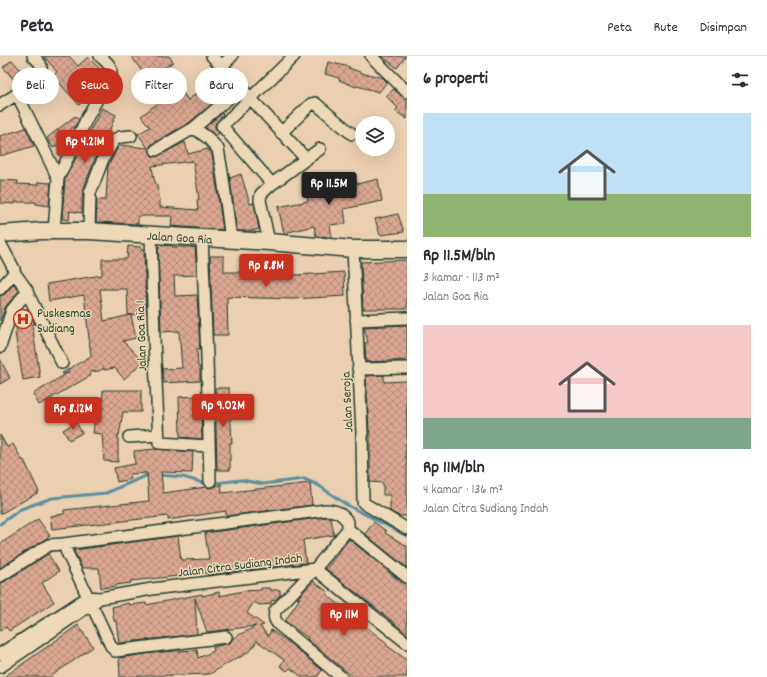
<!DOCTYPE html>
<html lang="id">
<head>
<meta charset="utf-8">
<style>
  :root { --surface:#fff; --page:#f2f2f3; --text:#2b2b33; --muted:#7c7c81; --line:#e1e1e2; --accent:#c8321e }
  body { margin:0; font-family:Dekko,sans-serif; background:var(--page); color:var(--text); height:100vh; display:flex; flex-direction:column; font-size:15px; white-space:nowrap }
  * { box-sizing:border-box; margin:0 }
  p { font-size:13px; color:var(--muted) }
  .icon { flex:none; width:22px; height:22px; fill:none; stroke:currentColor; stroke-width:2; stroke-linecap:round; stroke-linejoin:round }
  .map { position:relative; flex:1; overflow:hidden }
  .sheet { display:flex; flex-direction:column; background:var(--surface); width:360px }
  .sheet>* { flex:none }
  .hud { position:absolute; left:12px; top:12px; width:335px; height:36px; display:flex; gap:8px }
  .controls { position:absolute; left:355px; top:60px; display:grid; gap:8px }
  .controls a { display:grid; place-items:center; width:40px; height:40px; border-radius:50%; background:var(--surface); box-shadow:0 4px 16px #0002; font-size:20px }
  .price { position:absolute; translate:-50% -34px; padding:0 9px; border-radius:4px; background:var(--accent); color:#fff; font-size:13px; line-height:26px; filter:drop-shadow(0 1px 2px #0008) }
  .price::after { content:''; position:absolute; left:50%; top:24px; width:12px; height:9px; margin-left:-6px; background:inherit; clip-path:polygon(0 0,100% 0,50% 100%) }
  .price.current { background:#222; color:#fff }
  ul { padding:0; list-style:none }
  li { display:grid; align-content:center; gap:8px; height:212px; padding:0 16px }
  li span { display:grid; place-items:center; height:124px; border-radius:0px; color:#555 }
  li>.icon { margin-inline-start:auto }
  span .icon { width:72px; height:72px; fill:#fffc; stroke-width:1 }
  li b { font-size:17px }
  h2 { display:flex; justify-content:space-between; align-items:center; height:48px; padding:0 16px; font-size:17px }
  .pill { padding:0 14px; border-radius:18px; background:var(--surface); box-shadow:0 4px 16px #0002; font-size:14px; line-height:36px }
  .pill.current { background:var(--accent); color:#fff }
  header { display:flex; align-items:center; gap:24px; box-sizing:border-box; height:56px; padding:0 20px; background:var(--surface); border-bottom:1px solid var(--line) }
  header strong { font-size:19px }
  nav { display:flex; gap:22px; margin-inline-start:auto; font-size:14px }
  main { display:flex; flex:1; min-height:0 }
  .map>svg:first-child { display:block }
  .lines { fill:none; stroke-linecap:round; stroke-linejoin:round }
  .stream { stroke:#5a8f9d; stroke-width:3 }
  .building { fill:url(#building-cross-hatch); stroke:#1f3d34; fill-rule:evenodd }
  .street-casing { stroke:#1f3d34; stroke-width:14 }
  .secondary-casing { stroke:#1f3d34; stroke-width:19 }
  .street { stroke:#edd9b7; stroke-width:11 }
  .secondary { stroke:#edd9b7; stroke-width:16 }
  .labels { text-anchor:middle; stroke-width:3; stroke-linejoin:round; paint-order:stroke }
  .street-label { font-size:13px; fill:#1f3d34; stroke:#edd9b7 }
  .poi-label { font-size:13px; fill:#1f3d34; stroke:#edd9b7; text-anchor:start }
</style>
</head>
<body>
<header>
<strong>Peta</strong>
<nav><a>Peta</a><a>Rute</a><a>Disimpan</a></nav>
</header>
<main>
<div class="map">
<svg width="407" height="621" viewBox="0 0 407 621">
  <defs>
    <pattern id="building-cross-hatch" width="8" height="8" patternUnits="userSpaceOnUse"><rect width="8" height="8" fill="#dca792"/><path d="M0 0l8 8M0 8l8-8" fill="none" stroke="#b28978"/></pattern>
  </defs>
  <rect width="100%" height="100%" fill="#eacfb0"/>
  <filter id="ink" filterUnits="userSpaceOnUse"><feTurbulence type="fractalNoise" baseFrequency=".025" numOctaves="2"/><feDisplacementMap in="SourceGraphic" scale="8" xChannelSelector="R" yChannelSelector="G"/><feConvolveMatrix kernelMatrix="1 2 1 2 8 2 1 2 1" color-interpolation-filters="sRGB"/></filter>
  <g filter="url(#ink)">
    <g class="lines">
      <path class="stream" d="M158,419L183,421L207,428L241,424L263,428L304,423L318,429L347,449L407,480
        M0,468L21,453L52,442L106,437L150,418"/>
    </g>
    <path class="building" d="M44,0H69L78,10L88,1L101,14L90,25L96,31L93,36L79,49L53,20L57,16Z
      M131,0H169L173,6L148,24Z
      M381,0H406L397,12Z
      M12,4L24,18L15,25L3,11Z
      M328,6L350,11L349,12L368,19V18L383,22L387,26L379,36L357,30L356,31L339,24V22L325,18Z
      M218,21L229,34L190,66L152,88L150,91L149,94L152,100L156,101L185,86L188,98L208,93L212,98L223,174L171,170L172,160H138V168L96,166L97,144H106L108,110L119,89L148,92L138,78L150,71L141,60L179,31L188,44ZM193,105L199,143L197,144L198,154L160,151V144L157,130L154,123L152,110Z
      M394,33L407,44V63L395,55L398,52L386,40Z
      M102,52L116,59L104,87L96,100L83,134L82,144V157L70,155L69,164L62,163L65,123Z
      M222,57L223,59L215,68V72L219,77L215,80L205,71Z
      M75,60L79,64L75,70L63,80L66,85L53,92L47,82Z
      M26,72L34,90L0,100V80Z
      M241,118L250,148L254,147L259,173L251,175H237L230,122Z
      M338,121L339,128L356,125L357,128L378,123L382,145L344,153L346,167L330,169L332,181L316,180L314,170L284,177L278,151L308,145L307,136L327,133L326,123Z
      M0,124L18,125L17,128L38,129V126L51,127L49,150L36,148V146H15V148L0,147Z
      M398,158L404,176L380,179L375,163Z
      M169,189L172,190V191H195L197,219L174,220L175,240L197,239L200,293H197L198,311H200V325L163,327L162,313L182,312L179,275L161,276L158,191Z
      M128,190L141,191V194L144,193L146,258L128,259L127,233H100L104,265L131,259L136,282L123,285L143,306L124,323L115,312L104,314V312L99,315L90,316V320L39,349L33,338L69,316L63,318L62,317L91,300L84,239L49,245L47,228L102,219V203H127Z
      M210,200H224V216H280V220L344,216L345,240L293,243L227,241L228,279H213Z
      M407,204V253H363L361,206Z
      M14,228L19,235L6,250L0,265V240L5,238Z
      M28,253L35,268H32L40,321L23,324L15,277L17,276L15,268L20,256Z
      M407,269V304L366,306L365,287L368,286L364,271Z
      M0,303L10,322L0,328Z
      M384,319V326L406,325L407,387H406L405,402H407V460H399L390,455V439H383V427L370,426V375H369L366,320Z
      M215,332H229L232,387H230V414H217Z
      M103,334H141V356H123L119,380H118V406L104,405L102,378L93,377L96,354H102Z
      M197,340V355H201L202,383L180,381L179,341Z
      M76,366L82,377L69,384L63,374Z
      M0,379L7,391L13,388L22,404H24L39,436L0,458Z
      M156,393L193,396L192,417L161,416L163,437L206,431L211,432L221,428L222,437L310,427L312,449L226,460V455L168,464V460L52,473L50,460L64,458V454L149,445L147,417L130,418L131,423L117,426L114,412L135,408L134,395Z
      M326,461L331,462L334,479L303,484L306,507L208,519L207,517L130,525L131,527L116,529L117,530L101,532L99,512H82L74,495V494L178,480L181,504L209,503L205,477Z
      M38,463L50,480L0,512V488Z
      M374,466L386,475L385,477L407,490V512L365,478Z
      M349,483L407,531V578L395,568H396L326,513Z
      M48,498L59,515L42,527L54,546L9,575L6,571L0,575V527L4,526Z
      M313,525L328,536L327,539L350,557L349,558L387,587L386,589L407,604V621H353L307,583L308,582L285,565L300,542L297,543L300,539Z
      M261,532H270V534H280V539L275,544L271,545V548L259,549L254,546L247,557L264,569L260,570L268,580L271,574L293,590L322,614L317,621H302L290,612L287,615L280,610L284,604L257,585L251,594L239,602L238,601L210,618L120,621L119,602L160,596L197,594L198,602L214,595L213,591L230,587L233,582L256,570L207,576L195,542L197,578L119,587L116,565H114L112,551L129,547V549L146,547V549L202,538V540L219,536L220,540L243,535L261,534Z
      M78,569L93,591L50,621H4Z"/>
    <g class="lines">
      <defs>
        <path id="street" d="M212,0L306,103L320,93
          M371,0L407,36
          M221,11L232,0
          M17,38L58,122
          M0,49C10,42 44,24 41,10C40,6 36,3 33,0
          M194,72L208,82L218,93L223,122L231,184
          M281,77L311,48L315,47L352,78
          M156,94L194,72L230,41
          M272,128L222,70L294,0
          M54,175L58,122L88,60L111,18C112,9 106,6 100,0
          M89,175L90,137L103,103L114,84L120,81L131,80
          M151,179L154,283L159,387L209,390
          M202,182L207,301L210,425
          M269,186L260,144L261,138L272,128L306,103
          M0,187L14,213L13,218L0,233
          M353,193L362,376L363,446L365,448L407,473
          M27,236L62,307
          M356,264L407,262
          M0,291L12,254L27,236V234L14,216
          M358,313L407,312
          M129,381L158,379
          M348,473L407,521
          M63,488L326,454C337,454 342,458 348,466V473L315,513L275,555C274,561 274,564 279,569L341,621
          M0,520L49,489L63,488L111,590L115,595L226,581
          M0,598L88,541L100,542L152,533L315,513L407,587
          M0,611L96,545"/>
        <g id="secondary">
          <path id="s1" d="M0,178L42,175H89L269,186L353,193H407"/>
        </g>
      </defs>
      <use href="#street" class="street-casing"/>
      <use href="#secondary" class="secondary-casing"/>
      <use href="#street" class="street"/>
      <use href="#secondary" class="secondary"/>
    </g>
  </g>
  <defs>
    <symbol id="hospital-ring" viewBox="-11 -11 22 22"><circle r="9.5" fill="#edd9b7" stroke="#c8321e" stroke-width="1.5"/><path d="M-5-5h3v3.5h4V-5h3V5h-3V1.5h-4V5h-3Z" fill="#c8321e"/></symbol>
  </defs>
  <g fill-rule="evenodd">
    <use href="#hospital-ring" x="12" y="252" width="22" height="22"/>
  </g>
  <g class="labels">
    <g class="street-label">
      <text dy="5" stroke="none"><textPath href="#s1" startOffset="180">Jalan Goa Ria</textPath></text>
      <text transform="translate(140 280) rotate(-92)" y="5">Jalan Goa Ria 1</text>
      <text transform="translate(346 346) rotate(-93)" y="5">Jalan Seroja</text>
      <text transform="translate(240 508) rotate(-7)" y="5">Jalan Citra Sudiang Indah</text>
    </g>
    <g class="poi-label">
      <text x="37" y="261">Puskesmas<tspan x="37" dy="15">Sudiang</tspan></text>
    </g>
  </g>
</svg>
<div class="controls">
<a><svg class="icon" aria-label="layers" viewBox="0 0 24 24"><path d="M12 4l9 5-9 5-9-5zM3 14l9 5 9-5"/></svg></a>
</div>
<b class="price" style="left:85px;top:108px">Rp 4.21M</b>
<b class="price current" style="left:329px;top:150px">Rp 11.5M</b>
<b class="price" style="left:266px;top:232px">Rp 8.8M</b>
<b class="price" style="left:223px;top:372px">Rp 9.02M</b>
<b class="price" style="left:73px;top:375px">Rp 8.12M</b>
<b class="price" style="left:344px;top:581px">Rp 11M</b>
<div class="hud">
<a class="pill">Beli</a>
<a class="pill current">Sewa</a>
<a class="pill">Filter</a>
<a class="pill">Baru</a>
</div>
</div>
<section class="sheet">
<h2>6 properti<svg class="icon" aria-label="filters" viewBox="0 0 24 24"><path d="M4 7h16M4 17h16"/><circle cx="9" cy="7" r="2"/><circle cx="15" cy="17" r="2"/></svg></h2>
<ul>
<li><span style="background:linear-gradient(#bfe0f5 65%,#8fb573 0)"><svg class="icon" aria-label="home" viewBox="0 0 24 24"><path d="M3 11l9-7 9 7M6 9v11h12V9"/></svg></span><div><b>Rp 11.5M/bln</b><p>3 kamar · 113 m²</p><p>Jalan Goa Ria</p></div></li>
<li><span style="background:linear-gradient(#f6c9c9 75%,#7fa58c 0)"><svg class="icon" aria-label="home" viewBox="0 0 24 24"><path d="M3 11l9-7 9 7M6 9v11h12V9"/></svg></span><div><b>Rp 11M/bln</b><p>4 kamar · 136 m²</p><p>Jalan Citra Sudiang Indah</p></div></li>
</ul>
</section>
</main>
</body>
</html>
